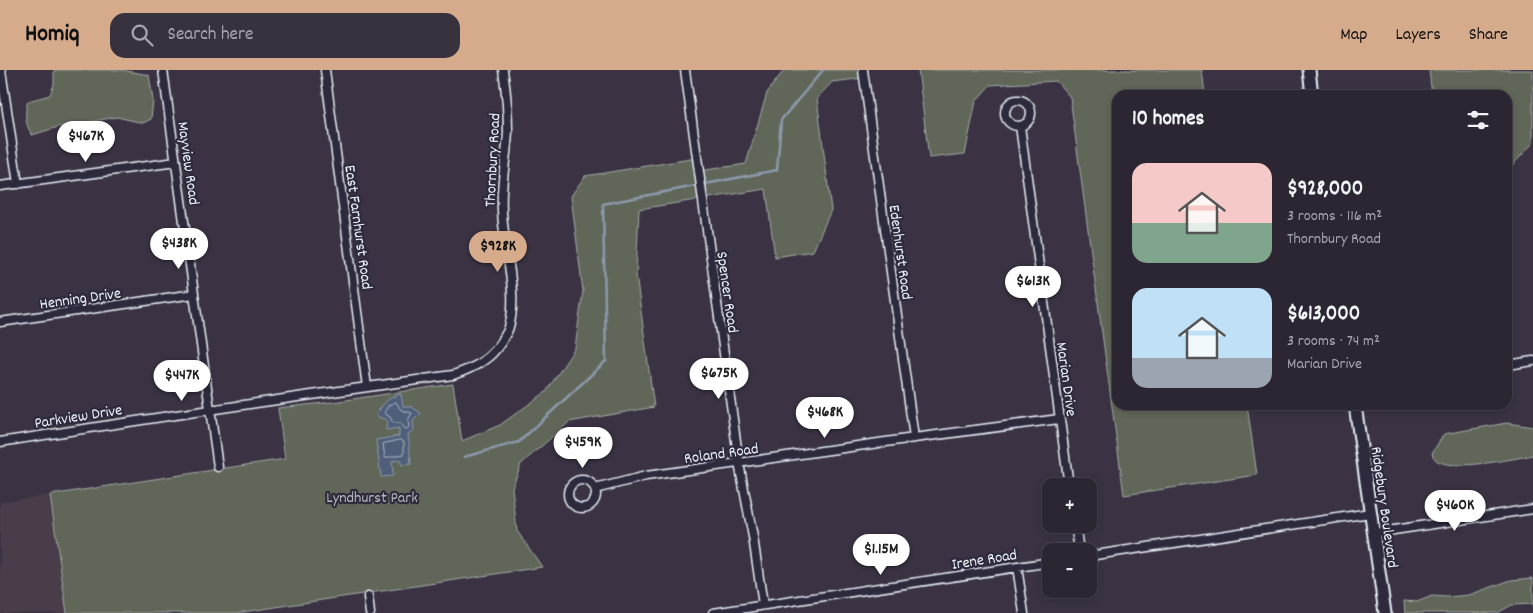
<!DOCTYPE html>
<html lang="en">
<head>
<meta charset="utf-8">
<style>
  :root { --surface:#2c2632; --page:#38323e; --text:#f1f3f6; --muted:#a6a5ac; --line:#48434d; --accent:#d6ab8b }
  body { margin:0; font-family:Dekko,sans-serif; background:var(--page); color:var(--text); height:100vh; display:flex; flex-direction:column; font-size:19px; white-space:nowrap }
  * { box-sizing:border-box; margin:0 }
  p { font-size:16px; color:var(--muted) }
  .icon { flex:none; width:28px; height:28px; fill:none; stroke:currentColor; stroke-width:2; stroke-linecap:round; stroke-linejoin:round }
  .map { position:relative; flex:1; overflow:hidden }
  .panel { position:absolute; left:1112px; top:20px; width:400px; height:320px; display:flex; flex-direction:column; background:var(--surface); border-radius:15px; box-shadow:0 2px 8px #0003,0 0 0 1px var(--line) }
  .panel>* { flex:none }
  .buttons { position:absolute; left:1042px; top:408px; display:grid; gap:10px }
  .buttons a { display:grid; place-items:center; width:55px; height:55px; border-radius:10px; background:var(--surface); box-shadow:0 2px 8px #0003,0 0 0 1px var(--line); font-size:25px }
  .price { position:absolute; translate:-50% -42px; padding:0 11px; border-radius:18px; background:#fff; color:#222; font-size:16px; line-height:32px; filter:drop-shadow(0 1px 2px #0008) }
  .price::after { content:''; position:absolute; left:50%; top:30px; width:15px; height:11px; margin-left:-8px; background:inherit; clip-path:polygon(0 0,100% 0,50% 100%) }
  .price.selected { background:var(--accent); color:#111 }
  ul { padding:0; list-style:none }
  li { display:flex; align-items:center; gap:15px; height:125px; padding:0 20px }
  li span { display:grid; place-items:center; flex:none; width:140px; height:100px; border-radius:15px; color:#555 }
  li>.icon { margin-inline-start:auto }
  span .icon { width:60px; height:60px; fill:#fffc; stroke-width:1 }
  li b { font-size:21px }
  h2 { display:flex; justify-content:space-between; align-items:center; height:60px; padding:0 20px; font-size:21px }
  header { display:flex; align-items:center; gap:30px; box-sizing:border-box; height:70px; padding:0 25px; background:var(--accent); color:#111 }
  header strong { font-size:24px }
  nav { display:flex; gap:28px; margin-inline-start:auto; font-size:18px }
  .search { width:350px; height:45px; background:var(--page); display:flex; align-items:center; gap:12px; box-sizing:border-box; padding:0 18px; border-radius:15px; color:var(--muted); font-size:19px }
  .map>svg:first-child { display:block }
  .built { fill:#493e4a }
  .green { fill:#606659; stroke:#a4aca8 }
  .water { fill:#505f7a; stroke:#8d99ac }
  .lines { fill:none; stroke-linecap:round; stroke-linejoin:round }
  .shore { stroke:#abb7c6; stroke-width:1 }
  .stream { stroke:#8d99ac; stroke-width:2.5 }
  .street-casing { stroke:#e8f1f8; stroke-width:11 }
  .secondary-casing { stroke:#e8f1f8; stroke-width:15 }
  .street { stroke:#2f2a3d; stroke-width:8 }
  .secondary { stroke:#2f2a3d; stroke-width:11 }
  .labels { text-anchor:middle; stroke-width:4.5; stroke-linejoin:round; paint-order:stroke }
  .street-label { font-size:16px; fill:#e8f1f8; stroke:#2f2a3d }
  .park-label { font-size:16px; fill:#b2b9b8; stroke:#2f2a3d }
</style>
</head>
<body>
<header>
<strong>Homiq</strong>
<div class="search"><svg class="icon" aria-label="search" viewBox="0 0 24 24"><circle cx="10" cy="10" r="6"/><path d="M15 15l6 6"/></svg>Search here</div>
<nav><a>Map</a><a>Layers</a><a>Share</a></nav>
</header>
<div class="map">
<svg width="1533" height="543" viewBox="0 0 1533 543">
  <rect width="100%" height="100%" fill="#3b3343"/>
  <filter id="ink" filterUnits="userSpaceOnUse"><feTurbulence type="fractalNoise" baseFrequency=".02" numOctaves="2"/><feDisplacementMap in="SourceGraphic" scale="10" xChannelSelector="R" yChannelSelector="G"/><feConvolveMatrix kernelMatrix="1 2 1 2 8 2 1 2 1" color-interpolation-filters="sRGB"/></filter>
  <g filter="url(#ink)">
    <path class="built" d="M50,425L67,543H0V432Z"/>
    <path class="green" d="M54,0H121L149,5L153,31L151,49L143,53L117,47L58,57L32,65C25,54 24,43 28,31L50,25L54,14Z
      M784,0H863L864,8L832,12L817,28L831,140L813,181L775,187L766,119L639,139L636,205L654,337L569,352L521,394L512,418L517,461L542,497L236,543H67L50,425L285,389L278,338L333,332L453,314L462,371L500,355L546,322L575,278L583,221L571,126L585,106L697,88L699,101L746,94L767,23Z
      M918,0H1202L1205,25H1118V335H1247L1257,405L1124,425L1070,27L1056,11L990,15L976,31L965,84L929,88Z
      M1429,0H1533V73L1508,100V25H1432Z
      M1507,353L1533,357V385C1513,389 1451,402 1436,390C1434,388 1433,386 1432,383L1444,364Z
      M1533,508V534L1512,535L1497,543H1405L1404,531L1417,532L1432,526L1447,527L1469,525L1511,510Z"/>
    <path class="water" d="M401,324L403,336L412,337L421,343L413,351L414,360L408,364L411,394L402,395L400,390L392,391L393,406L381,407L376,370L399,366V358L386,360L387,350L376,346C381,334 389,327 401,324Z"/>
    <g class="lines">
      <path class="shore" d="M396,332L401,340L412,343L408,350L409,357L407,359H404L400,353H393L390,347L384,343L388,336Z
        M401,370L404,372V384L385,388L383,374Z"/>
      <path class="stream" d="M464,387L519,372L606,291L603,134L777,100L781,50L823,0"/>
      <defs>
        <path id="street" d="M1,0L18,114
          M163,0L218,397
          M325,0L367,317
          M685,0L739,393L753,467L763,535
          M863,0L914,368
          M1005 43a13 13 0 1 1 26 0a13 13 0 1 1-26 0Z
          M1020,56L1069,416
          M0,116L176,92
          M0,252L194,224
          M1508,295L1533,291
          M0,372C151,348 302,326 453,305C474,298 490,290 502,271C504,266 508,262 509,257C519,222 503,177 502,140C500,113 507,87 508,61C508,40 506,20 503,0
          M568 424a14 14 0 1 1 28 0a14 14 0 1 1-28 0Z
          M595,419L646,406L914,368L1059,349
          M1075,454L1079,481
          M1374,463L1533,439
          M1089,486L1370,443
          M1017,497L1024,543
          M368,527L370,543
          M713,543L1051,492"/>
        <path id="secondary" d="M1309,0L1312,25
          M1355,335L1385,543"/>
      </defs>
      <use href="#street" class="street-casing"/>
      <use href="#secondary" class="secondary-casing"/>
      <use href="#street" class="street"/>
      <use href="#secondary" class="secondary"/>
    </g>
  </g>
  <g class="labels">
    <g class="street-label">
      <text transform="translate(491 90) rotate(-87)" y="6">Thornbury Road</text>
      <text transform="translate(190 93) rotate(82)" y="6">Mayview Road</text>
      <text transform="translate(360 157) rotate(82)" y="6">East Farnhurst Road</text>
      <text transform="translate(902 182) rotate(82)" y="6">Edenhurst Road</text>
      <text transform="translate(729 222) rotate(82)" y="6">Spencer Road</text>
      <text transform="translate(80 227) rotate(-8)" y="6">Henning Drive</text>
      <text transform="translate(1068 309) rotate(82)" y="6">Marian Drive</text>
      <text transform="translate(78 345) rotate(-9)" y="6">Parkview Drive</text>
      <text transform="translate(721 382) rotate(-8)" y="6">Roland Road</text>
      <text transform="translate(1386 437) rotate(82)" y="6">Ridgebury Boulevard</text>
      <text transform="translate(984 488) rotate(-9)" y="6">Irene Road</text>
    </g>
    <g class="park-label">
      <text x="372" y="432">Lyndhurst Park</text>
    </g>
  </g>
</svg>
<div class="buttons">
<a>+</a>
<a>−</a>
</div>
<b class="price" style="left:86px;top:93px">$467K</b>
<b class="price" style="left:179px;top:200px">$438K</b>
<b class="price selected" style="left:498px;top:203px">$928K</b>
<b class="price" style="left:1033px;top:238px">$613K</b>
<b class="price" style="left:719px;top:330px">$675K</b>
<b class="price" style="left:182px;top:332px">$447K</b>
<b class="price" style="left:825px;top:369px">$468K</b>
<b class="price" style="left:583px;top:399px">$459K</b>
<b class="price" style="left:1455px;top:462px">$460K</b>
<b class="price" style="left:881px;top:506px">$1.15M</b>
<section class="panel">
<h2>10 homes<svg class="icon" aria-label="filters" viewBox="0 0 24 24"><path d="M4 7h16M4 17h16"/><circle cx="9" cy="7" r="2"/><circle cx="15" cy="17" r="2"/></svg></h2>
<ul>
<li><span style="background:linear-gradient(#f6c9c9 60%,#7fa58c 0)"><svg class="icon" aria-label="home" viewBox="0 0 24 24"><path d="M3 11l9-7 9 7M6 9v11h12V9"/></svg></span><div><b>$928,000</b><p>3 rooms · 116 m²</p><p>Thornbury Road</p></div></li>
<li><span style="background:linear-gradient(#bfe0f5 70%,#9aa5b1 0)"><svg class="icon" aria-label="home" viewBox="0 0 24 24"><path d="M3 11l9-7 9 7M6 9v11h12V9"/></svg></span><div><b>$613,000</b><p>3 rooms · 74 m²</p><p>Marian Drive</p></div></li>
</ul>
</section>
</div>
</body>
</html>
